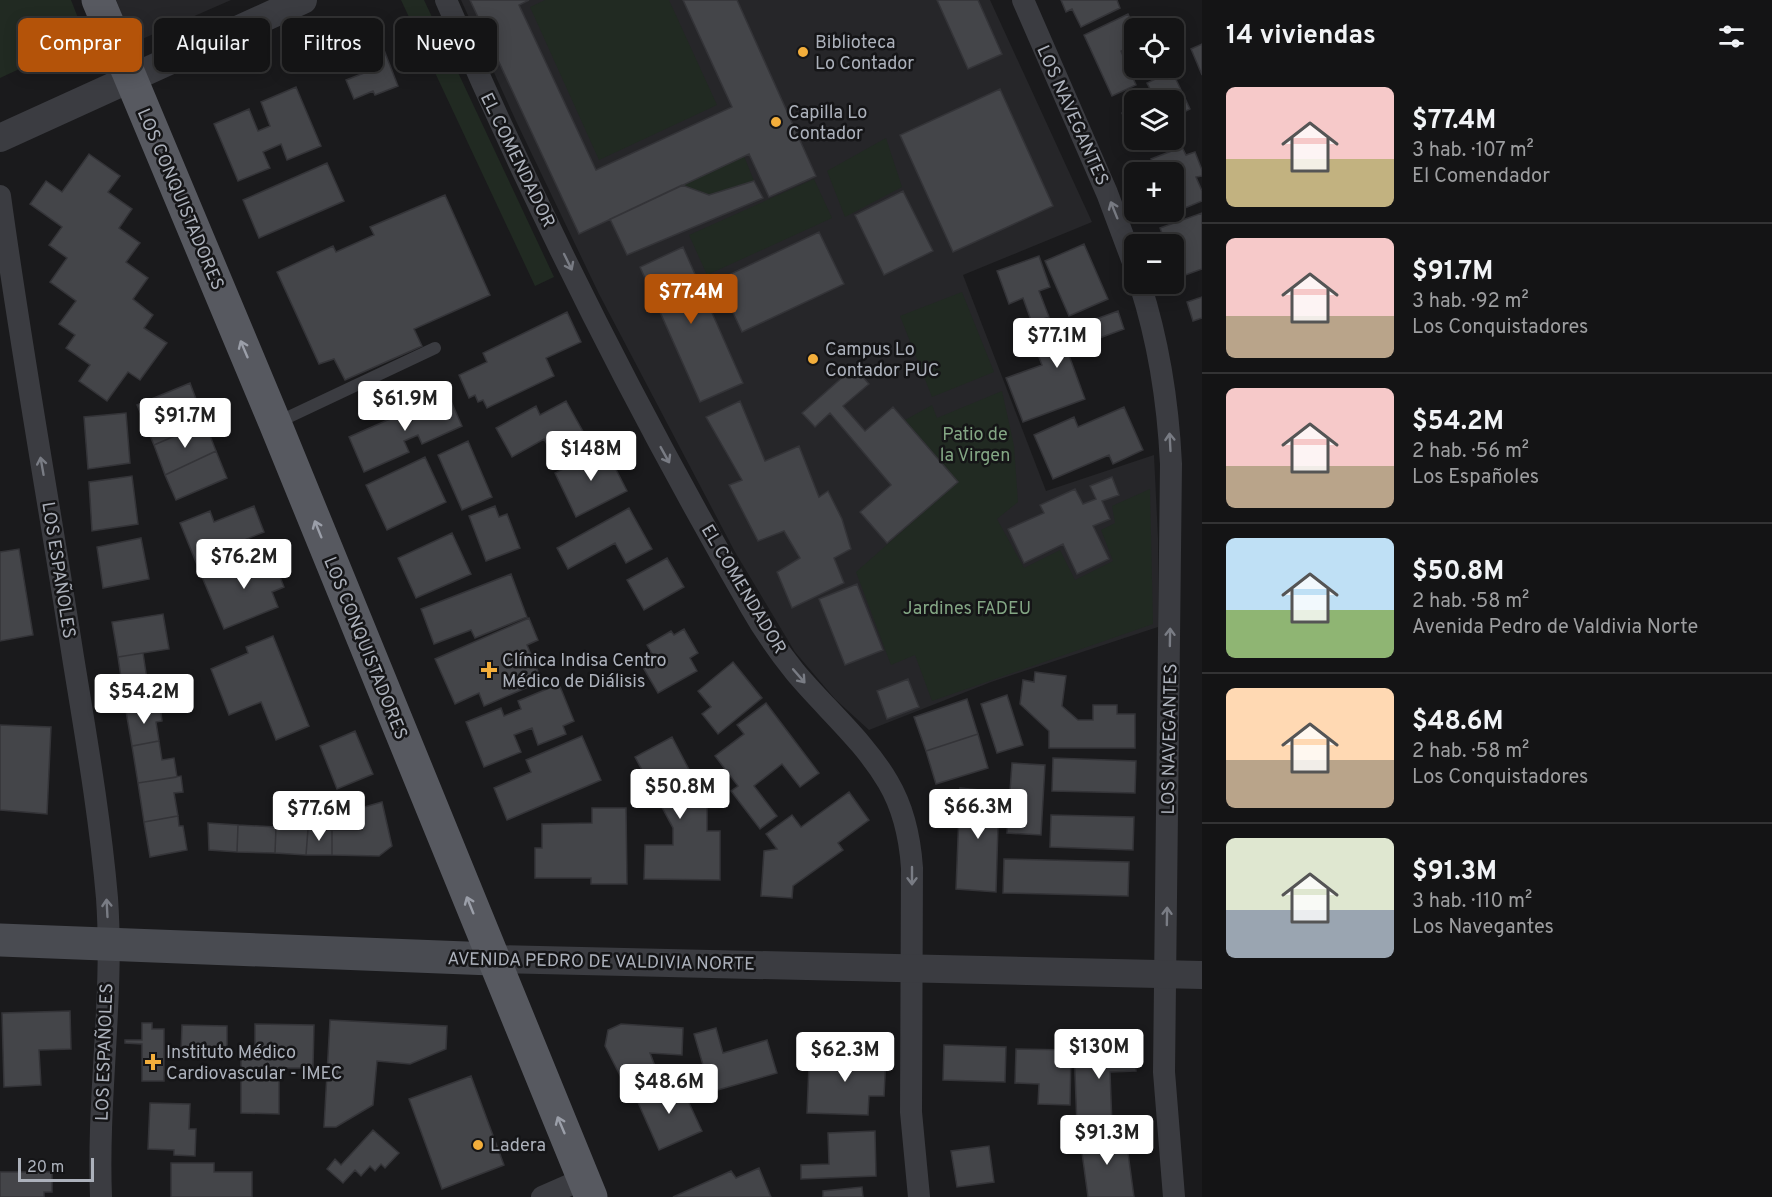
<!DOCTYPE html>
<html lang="es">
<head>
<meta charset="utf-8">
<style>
  :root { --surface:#141415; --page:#1d1d1e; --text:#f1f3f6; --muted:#9d9ea0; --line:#333334; --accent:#b45309 }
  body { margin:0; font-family:Overpass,sans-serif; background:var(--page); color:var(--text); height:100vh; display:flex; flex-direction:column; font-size:22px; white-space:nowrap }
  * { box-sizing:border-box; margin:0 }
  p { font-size:20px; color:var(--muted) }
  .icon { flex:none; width:33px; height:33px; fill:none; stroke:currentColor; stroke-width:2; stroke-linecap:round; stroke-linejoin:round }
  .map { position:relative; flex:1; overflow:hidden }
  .panel { display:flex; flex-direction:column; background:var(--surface); width:570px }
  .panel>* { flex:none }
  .banner { position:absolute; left:18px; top:18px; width:570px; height:54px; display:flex; gap:12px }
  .fabs { position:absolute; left:1124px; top:18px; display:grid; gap:12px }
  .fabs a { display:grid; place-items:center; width:60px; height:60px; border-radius:9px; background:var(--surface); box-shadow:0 3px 15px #0003,0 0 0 2px var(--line); font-size:30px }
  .scale { position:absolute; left:18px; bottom:15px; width:76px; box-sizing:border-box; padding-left:6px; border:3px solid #acb1bb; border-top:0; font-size:16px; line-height:21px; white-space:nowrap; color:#acb1bb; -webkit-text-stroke:4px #151517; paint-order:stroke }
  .price { position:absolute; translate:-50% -51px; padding:0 14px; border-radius:6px; background:#fff; color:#222; font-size:20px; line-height:39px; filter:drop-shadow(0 2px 3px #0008) }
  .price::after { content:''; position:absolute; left:50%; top:36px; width:18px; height:14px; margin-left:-9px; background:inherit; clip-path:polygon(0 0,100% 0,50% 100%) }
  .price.selected { background:var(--accent); color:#fff }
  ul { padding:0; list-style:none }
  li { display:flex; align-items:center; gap:18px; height:150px; padding:0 24px }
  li+li { border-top:2px solid var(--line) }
  li span { display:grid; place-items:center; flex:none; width:168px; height:120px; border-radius:9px; color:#555 }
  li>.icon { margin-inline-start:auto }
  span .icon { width:72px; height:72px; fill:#fffc; stroke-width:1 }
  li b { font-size:26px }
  h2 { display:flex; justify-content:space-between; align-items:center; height:72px; padding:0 24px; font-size:26px }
  .pill { padding:0 21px; border-radius:9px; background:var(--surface); box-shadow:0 3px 15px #0003,0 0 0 2px var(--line); font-size:21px; line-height:54px }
  .pill.selected { background:var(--accent); color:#fff }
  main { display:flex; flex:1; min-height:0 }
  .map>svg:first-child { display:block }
  .built { fill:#262629 }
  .green { fill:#212a22 }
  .building { fill:#444549; stroke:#343438; stroke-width:1.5 }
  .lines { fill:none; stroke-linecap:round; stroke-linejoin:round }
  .service { stroke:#3b3c41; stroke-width:12 }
  .minor { stroke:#3b3c41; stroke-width:22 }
  .tertiary { stroke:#3b3c41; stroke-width:28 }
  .secondary { stroke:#494b51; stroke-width:33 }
  .primary { stroke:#575960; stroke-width:33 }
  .oneway { stroke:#797c84 }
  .oneway2 { stroke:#9b9fa9 }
  .poi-dot { fill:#f3ae3b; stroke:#151517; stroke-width:2 }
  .labels { text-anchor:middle; stroke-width:5; stroke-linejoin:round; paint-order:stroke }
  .poi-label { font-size:18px; fill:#acb1bb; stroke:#151517; text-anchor:start }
  .street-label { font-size:18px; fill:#acb1bb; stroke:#151517 }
  .park-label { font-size:18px; fill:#83a684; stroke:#151517 }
</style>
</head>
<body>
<main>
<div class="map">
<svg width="1202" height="1197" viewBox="0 0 1202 1197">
  <rect width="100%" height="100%" fill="#1a1a1c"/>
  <path class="built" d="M116,0H231L133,43Z
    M461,0H990L1092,222L963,275L1046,491L1154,455L1158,538V627L991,682L869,730L835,699L795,652L735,552L599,294L516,121Z"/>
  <path class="green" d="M0,0H71L86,38L0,78Z
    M401,0H424L554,277L535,286Z
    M545,0H669L717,105L599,160L530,7Z
    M886,138L902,187L845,217L827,171Z
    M744,156L754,181L709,195L683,185Z
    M814,179L832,218L707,275L689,235Z
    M962,292L994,372L932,397L900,316Z
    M1002,391L1014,446L1018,502L997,519L1024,568L1060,550L1075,580L1113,561L1101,530L1115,523L1112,506L1150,489L1153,624L932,701L915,655L891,665L856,572L958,482L905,420L932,405L937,418Z"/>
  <path class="building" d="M470,0H529L519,5L596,170L732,107L683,0H737L816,176L769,197L749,154L579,234Z
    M937,0H978L1002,54L968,69Z
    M1061,0H1117L1120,8L1081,27L1072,9L1066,12Z
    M1128,14L1133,24L1144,19L1148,28H1134V45L1121,51L1136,85L1112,96L1084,35Z
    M379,37L398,86L375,95L373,91L354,99L346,80L364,73L354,47Z
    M1202,44V75L1191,49Z
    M1172,71L1190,109L1178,115L1183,125L1173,129V100H1147L1154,97L1147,83Z
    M296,87L321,146L287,160L281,144L263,152L270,168L238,181L214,124L249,109L258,131L270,126L261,102Z
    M1000,89L1053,206L953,252L900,135Z
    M1134,107V139L1122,113Z
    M1134,140H1152L1138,146Z
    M1182,147L1186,155L1195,152L1202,170V176L1196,177L1202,191V201L1163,217L1161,212H1173V172H1157L1151,159Z
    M89,154L120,176L108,192L132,209L119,228L140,243L126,262L148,278L133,299L153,315L144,328L167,343L140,380L128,372L107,401L79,381L90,365L66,348L75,335L59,324L76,301L50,282L67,258L49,245L62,227L30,204L46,181L62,192Z
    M327,163L344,201L259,238L243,200Z
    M754,181L763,198L627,255L610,219L682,185L709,195Z
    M903,191L933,251L884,275L855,215Z
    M445,195L490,295L414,329L422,346L345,380L334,359L319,364L277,272L333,246L336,252L374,235L370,227Z
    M1202,213V269L1177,278L1173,266V244H1166L1160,228Z
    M819,232L844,284L742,332L718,280Z
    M1084,244L1108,299L1069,316L1045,261Z
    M683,247L743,383L700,402L640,267Z
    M1039,256L1050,287L1039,291L1049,317L1032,323L1023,298L1009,304L997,271Z
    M1202,297V318L1193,321L1187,302Z
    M1118,311L1124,329L1067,350L1085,399L1023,422L1006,378L1042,365L1033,342Z
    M567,312L581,342L546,358L554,376L487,408L483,400L478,402L475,395L469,398L459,375L487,362L483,353Z
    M854,367L869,384L843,406L865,431L893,407L958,482L887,543L860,512L891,485L830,413L815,427L802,413Z
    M190,383L205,423L154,445L137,405Z
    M447,392L462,426L422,444L418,435L404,441L409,452L364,472L349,437L399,415L403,425L412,421L407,410Z
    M566,401L590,444L557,463L544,439L512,457L496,428L536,406L540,415Z
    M740,401L765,461L799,446L819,497L828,491L842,519L851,549L834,558L844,583L792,608L777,572L800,558L784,531L758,541L729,485L742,480L706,417Z
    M1124,407L1143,450L1113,464L1109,455L1053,479L1034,435L1074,417L1078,427Z
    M126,413L130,463L88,469L84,417Z
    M205,423L216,451L165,475L154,445Z
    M468,441L492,497L462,510L438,455Z
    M605,448L627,491L576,517L555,473Z
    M216,451L227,478L176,500L165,475Z
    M425,457L446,502L387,530L366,485Z
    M132,476L138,524L92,531L89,482Z
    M1112,477L1119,495L1102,501L1110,519L1093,526L1109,559L1077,574L1063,544L1024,563L1008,529L1044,513L1040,505L1075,489L1083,504L1096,499L1090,486Z
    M254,506L264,532L227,547L234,564L202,577L180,523L210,511L214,522Z
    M495,506L499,517L507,514L520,548L486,561L469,516Z
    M629,508L652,549L626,563L615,543L568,569L557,548Z
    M452,533L471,574L416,598L398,558Z
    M141,538L149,579L103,588L97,547Z
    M19,549L33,635L0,641V552Z
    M259,553L263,563L273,559L284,587L272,592L278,607L224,629L202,577Z
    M667,558L684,587L644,610L627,580Z
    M511,574L527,617L475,638L471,630L434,644L421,609Z
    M857,584L883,650L845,665L819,599Z
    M163,614L169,649L118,657L112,622Z
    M529,618L538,640L527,645L542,681L484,706L479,693L455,704L435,659Z
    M684,629L698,653L690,658L697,671L658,693L641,664L653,656L647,645L671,631L674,635Z
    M273,636L309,726L276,740L261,702L229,715L211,669L248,653L246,647Z
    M143,653L149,693L158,692L160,705L126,711L118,657Z
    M733,662L762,698L718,734L702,714L711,707L698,691Z
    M1035,672L1066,676L1062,706L1078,720H1093V705H1117V714H1135V748H1049V731L1020,704L1023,680L1034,682Z
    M908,679L919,707L887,719L877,691Z
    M559,684L574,721L563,726L566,734L538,745L532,728L514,735L521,752L484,767L466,722L501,708L504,716L521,709L518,701Z
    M1007,695L1023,745L997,753L981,704Z
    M967,699L978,734L926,751L914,717Z
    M766,703L819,773L800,787L782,764L754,786L777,816L760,829L731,791L738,786L715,756L744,734L737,725Z
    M160,705L162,721L156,722L159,741L132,746L126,711Z
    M0,725L51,727L47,814L0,810Z
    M355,731L373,774L337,789L320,746Z
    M978,734L988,768L936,784L926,751Z
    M582,736L601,780L507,820L494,788L531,772L526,760Z
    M672,737L707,804V831H720V880L644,879L645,845H673V828L635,757Z
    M159,741L162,760L174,758L177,777L138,783L132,746Z
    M1053,758L1136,761L1135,793L1052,791Z
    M1012,763L1045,765L1041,835L1007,833Z
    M181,776L183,792L174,793L178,816L144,822L138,783Z
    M960,788L999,792L996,892L956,889Z
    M849,792L869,820L838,843L843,850L793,886L792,898L761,896L764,851L777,849L766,834L792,815L801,827Z
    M382,802L392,846L379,856L332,855V830H362L357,809Z
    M592,808H626L627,884H591V878H535V848H542V824L592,823Z
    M1051,815L1134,817L1133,850L1050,847Z
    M178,816L179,826H183L187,850L150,857L144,822Z
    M208,823L238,825L237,852L209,850Z
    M238,825L276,827L275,853L237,852Z
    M276,827L308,829L306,855L275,853Z
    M308,829L332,830V855H306Z
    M1004,859L1129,862L1128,896L1003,893Z
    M70,1011L71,1049L39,1050L41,1085L4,1087L2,1013Z
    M330,1020L447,1026L446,1049L410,1064L377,1061L373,1105L336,1127H324Z
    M142,1023H152V1029H164V1081H142V1044L125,1043V1040H142Z
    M255,1024L314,1025L313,1068H279V1114L241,1113V1057H255Z
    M621,1024L683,1028L682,1055L650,1053L658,1074L626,1087L605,1046L608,1030Z
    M182,1025L227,1026V1053H181Z
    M716,1028L723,1053L767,1040L777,1073L700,1095L692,1068L703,1065L694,1034Z
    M1135,1044L1136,1071L1110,1072L1112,1126L1077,1127L1074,1046Z
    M944,1045L1006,1047L1005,1082L943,1080Z
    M1016,1049L1071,1050L1070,1105L1038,1104L1039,1084L1015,1083Z
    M822,1052L886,1055L884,1096H869L868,1115L807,1113L809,1065H822Z
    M471,1076L504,1165L442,1189L409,1099Z
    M678,1079L702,1131L659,1150L636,1098Z
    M150,1103L190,1104L189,1129H196L195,1156L174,1155V1150L148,1149Z
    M373,1130L399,1153L385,1168L381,1164L375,1171L370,1166L361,1176L355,1170L343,1183L327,1169L335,1159L341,1165Z
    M875,1131L876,1176L801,1179V1165L829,1164L828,1133Z
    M1125,1131L1134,1197H1088L1080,1138Z
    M989,1146L994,1182L957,1187L951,1151Z
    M171,1163H214V1172H252V1197H171Z
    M759,1168L771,1197H673L731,1171L736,1178Z
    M0,1172H52V1192H44V1197H0Z
    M862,1187L863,1197H823V1191Z"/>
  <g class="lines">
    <path class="service" d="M276,423L435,348"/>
    <path class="minor" d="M446,0C535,208 637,410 750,606C763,629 779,652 795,672C826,709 864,741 888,782C904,809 910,838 912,868L911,1112L919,1197
      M1023,0L1107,193L1134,265
      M0,196C21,350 49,503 73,657C86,737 100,817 107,898C114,997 97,1097 101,1197
      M1140,284C1159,343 1168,402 1171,464L1164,1072L1174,1197
      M542,1197L583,1179"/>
    <path class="tertiary" d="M0,138L303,0
      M492,959L1202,975"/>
    <path class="secondary" d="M0,940L492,959"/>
    <path class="primary" d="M98,0L275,423L591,1197"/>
  </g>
  <defs><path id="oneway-shaft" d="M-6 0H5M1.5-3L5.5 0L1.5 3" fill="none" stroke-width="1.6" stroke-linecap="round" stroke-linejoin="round" transform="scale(1.5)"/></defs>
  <g class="oneway">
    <use href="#oneway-shaft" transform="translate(1114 210) rotate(-112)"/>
    <use href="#oneway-shaft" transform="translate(568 262) rotate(64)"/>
    <use href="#oneway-shaft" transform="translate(1170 442) rotate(-93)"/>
    <use href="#oneway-shaft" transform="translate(665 455) rotate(61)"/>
    <use href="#oneway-shaft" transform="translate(42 466) rotate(-100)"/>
    <use href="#oneway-shaft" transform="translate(1170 637) rotate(-89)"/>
    <use href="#oneway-shaft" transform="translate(799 676) rotate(49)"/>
    <use href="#oneway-shaft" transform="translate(912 876) rotate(90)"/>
    <use href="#oneway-shaft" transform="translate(107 908) rotate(-93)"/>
    <use href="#oneway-shaft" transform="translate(1167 916) rotate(-89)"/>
  </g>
  <g class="oneway2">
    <use href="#oneway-shaft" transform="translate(244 349) rotate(-113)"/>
    <use href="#oneway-shaft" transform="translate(318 529) rotate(-112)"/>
    <use href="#oneway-shaft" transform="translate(470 905) rotate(-112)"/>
    <use href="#oneway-shaft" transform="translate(561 1125) rotate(-113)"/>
  </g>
  <g class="poi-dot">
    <circle cx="803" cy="52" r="6"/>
    <circle cx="776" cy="122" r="6"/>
    <circle cx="813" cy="359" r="6"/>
    <path d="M486 661h6v6h6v6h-6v6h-6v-6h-6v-6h6z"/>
    <path d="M150 1053h6v6h6v6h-6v6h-6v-6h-6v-6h6z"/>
    <circle cx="478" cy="1145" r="6"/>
  </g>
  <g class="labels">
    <g class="poi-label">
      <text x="815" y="48">Biblioteca<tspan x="815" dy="21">Lo Contador</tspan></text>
      <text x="788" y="118">Capilla Lo<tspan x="788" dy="21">Contador</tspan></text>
      <text x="825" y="355">Campus Lo<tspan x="825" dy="21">Contador PUC</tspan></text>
      <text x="502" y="666">Clínica Indisa Centro<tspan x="502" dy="21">Médico de Diálisis</tspan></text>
      <text x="166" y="1058">Instituto Médico<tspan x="166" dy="21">Cardiovascular - IMEC</tspan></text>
      <text x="490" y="1151">Ladera</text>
    </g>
    <g class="street-label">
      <text transform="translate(1073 115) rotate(66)" y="6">LOS NAVEGANTES</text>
      <text transform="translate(518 160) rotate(64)" y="6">EL COMENDADOR</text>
      <text transform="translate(181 199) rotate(67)" y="6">LOS CONQUISTADORES</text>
      <text transform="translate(59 570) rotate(81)" y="6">LOS ESPAÑOLES</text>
      <text transform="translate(744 589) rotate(59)" y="6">EL COMENDADOR</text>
      <text transform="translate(366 648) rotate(68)" y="6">LOS CONQUISTADORES</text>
      <text transform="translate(1169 739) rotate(-89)" y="6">LOS NAVEGANTES</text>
      <text transform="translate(601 961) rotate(1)" y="6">AVENIDA PEDRO DE VALDIVIA NORTE</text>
      <text transform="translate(104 1052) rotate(-88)" y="6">LOS ESPAÑOLES</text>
    </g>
    <g class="park-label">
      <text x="975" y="440">Patio de<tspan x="975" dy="21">la Virgen</tspan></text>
      <text x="967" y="614">Jardines FADEU</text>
    </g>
  </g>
</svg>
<div class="fabs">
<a><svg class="icon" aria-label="locate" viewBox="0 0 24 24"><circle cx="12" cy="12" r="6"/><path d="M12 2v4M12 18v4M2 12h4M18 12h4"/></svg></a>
<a><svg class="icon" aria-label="layers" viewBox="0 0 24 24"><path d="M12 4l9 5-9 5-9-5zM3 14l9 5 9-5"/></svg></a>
<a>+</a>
<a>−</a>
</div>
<div class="scale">20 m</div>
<b class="price selected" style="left:691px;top:325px">$77.4M</b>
<b class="price" style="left:1057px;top:369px">$77.1M</b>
<b class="price" style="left:405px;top:432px">$61.9M</b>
<b class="price" style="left:185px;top:449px">$91.7M</b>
<b class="price" style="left:591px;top:482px">$148M</b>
<b class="price" style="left:244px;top:590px">$76.2M</b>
<b class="price" style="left:144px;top:725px">$54.2M</b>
<b class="price" style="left:680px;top:820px">$50.8M</b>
<b class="price" style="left:978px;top:840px">$66.3M</b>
<b class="price" style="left:319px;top:842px">$77.6M</b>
<b class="price" style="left:1099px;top:1080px">$130M</b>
<b class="price" style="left:845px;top:1083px">$62.3M</b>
<b class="price" style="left:669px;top:1115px">$48.6M</b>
<b class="price" style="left:1107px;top:1166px">$91.3M</b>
<div class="banner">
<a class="pill selected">Comprar</a>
<a class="pill">Alquilar</a>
<a class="pill">Filtros</a>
<a class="pill">Nuevo</a>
</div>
</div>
<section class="panel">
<h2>14 viviendas<svg class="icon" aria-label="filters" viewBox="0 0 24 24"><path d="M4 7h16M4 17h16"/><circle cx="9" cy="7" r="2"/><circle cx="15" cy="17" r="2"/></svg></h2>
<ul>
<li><span style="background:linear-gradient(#f6c9c9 60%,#c2b280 0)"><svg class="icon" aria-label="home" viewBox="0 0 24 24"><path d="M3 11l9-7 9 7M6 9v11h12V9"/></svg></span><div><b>$77.4M</b><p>3 hab. · 107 m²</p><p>El Comendador</p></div></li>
<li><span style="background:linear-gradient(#f6c9c9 65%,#b9a48a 0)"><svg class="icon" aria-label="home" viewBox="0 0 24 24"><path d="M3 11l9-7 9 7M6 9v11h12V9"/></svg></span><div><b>$91.7M</b><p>3 hab. · 92 m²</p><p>Los Conquistadores</p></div></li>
<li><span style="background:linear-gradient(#f6c9c9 65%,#b9a48a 0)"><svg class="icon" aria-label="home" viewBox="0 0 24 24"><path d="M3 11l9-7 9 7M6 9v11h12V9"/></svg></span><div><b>$54.2M</b><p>2 hab. · 56 m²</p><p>Los Españoles</p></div></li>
<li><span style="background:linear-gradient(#bfe0f5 60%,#8fb573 0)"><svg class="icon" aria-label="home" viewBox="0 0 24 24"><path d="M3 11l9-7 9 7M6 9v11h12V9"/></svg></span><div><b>$50.8M</b><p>2 hab. · 58 m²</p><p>Avenida Pedro de Valdivia Norte</p></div></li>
<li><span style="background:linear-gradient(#ffd9b3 60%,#b9a48a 0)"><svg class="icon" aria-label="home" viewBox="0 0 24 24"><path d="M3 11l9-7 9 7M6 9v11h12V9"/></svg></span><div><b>$48.6M</b><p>2 hab. · 58 m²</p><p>Los Conquistadores</p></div></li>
<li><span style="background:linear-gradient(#dfe7d0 60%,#9aa5b1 0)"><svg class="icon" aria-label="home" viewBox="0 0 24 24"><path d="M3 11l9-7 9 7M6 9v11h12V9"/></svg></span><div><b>$91.3M</b><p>3 hab. · 110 m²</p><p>Los Navegantes</p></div></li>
</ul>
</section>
</main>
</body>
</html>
